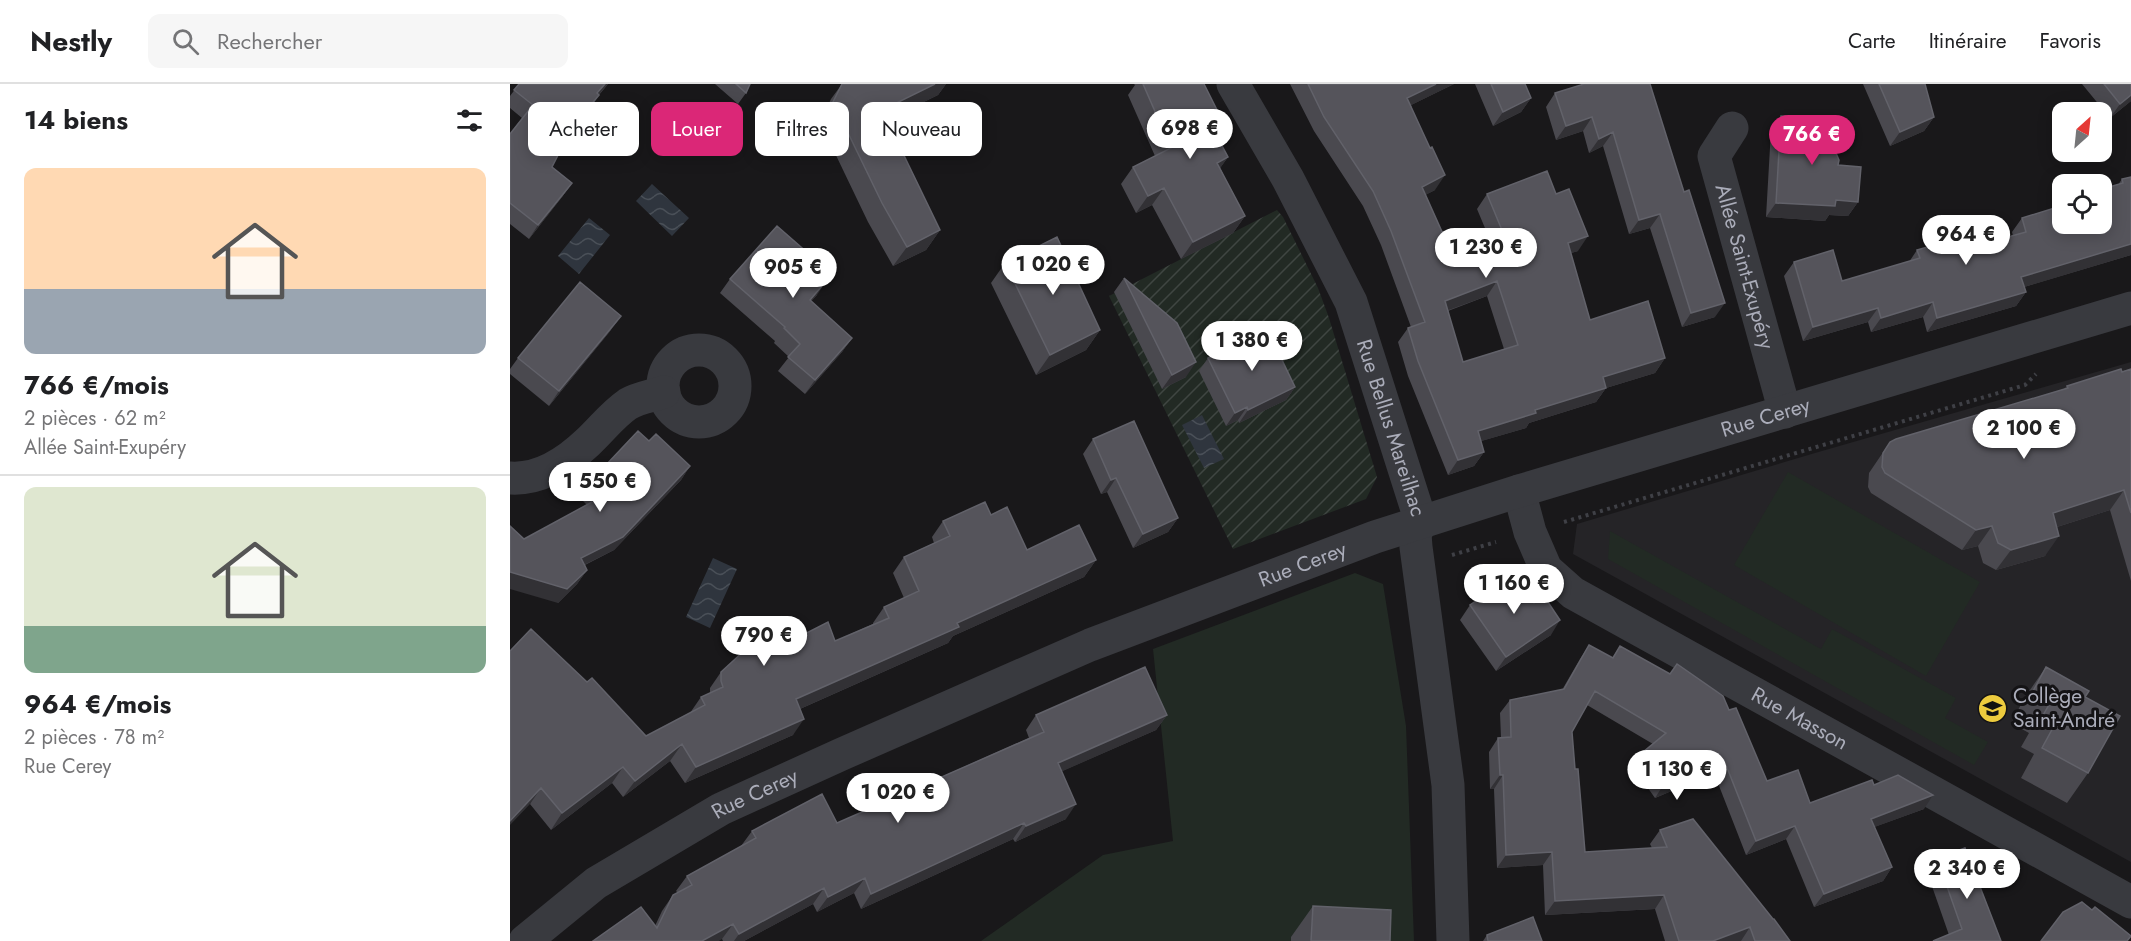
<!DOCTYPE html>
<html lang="fr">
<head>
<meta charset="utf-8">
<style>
  :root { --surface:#fff; --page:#f6f6f6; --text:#202124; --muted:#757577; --line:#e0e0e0; --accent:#db2777 }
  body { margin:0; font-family:Jost,sans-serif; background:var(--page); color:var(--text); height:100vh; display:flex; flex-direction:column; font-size:22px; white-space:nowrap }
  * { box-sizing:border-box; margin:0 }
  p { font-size:20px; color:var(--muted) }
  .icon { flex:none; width:33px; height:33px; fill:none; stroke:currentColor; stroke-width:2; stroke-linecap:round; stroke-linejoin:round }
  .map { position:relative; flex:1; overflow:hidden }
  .side { display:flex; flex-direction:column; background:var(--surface); width:510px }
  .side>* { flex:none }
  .guide { position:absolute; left:18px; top:18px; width:570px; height:54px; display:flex; gap:12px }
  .needle { width:39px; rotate:27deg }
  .fabs { position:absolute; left:1542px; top:18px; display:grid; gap:12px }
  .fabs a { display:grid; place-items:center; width:60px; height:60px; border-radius:12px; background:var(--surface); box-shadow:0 3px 15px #0003; font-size:30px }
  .price { position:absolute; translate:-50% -51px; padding:0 14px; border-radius:21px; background:#fff; color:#222; font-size:20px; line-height:39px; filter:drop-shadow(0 2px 3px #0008) }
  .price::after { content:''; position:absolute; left:50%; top:36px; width:18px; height:14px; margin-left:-9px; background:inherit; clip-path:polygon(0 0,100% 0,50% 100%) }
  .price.current { background:var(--accent); color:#fff }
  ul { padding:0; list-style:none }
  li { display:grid; align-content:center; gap:12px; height:318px; padding:0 24px }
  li+li { border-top:2px solid var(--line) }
  li span { display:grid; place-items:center; height:186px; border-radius:12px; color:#555 }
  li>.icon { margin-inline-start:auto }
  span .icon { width:108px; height:108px; fill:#fffc; stroke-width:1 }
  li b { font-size:26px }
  h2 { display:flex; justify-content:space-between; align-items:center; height:72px; padding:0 24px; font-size:26px }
  .tag { padding:0 21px; border-radius:12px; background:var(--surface); box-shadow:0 3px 15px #0003; font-size:21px; line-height:54px }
  .tag.current { background:var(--accent); color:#fff }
  header { display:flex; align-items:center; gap:36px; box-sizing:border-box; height:84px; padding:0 30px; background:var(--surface); border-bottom:2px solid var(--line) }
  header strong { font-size:28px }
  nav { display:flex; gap:33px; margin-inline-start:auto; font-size:21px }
  .search { width:420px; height:54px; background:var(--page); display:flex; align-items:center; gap:15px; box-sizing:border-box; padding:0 21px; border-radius:12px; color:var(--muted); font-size:22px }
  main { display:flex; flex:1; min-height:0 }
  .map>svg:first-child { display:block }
  .built { fill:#252427 }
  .grass { fill:#222a24 }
  .garden { fill:url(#garden-furrows) }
  .water { fill:url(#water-waves) }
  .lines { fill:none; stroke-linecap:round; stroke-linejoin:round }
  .path { stroke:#3f4046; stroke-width:4; stroke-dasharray:3 4.5; stroke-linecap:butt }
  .street { stroke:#393a3f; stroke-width:33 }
  .wall { fill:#4a494f; fill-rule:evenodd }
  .shaded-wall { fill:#323135 }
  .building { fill:#55545b; stroke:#62626a; stroke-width:1.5; fill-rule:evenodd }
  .labels { text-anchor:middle; stroke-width:6; stroke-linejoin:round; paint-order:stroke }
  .street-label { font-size:21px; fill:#abadba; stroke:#141315 }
  .poi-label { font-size:21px; fill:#abadba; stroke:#141315; text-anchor:start }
</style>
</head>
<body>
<header>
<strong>Nestly</strong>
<div class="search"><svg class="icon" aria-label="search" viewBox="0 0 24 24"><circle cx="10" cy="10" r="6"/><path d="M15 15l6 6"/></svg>Rechercher</div>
<nav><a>Carte</a><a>Itinéraire</a><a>Favoris</a></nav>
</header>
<main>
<section class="side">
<h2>14 biens<svg class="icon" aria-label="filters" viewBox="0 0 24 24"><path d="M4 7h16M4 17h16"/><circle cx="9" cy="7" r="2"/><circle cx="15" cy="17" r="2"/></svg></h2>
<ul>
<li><span style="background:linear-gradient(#ffd9b3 65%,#9aa5b1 0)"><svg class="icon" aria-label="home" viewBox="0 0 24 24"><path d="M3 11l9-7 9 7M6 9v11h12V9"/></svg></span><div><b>766 €/mois</b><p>2 pièces · 62 m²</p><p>Allée Saint-Exupéry</p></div></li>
<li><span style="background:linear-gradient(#dfe7d0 75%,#7fa58c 0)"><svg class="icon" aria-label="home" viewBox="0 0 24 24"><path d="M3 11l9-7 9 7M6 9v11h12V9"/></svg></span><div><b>964 €/mois</b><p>2 pièces · 78 m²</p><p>Rue Cerey</p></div></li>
</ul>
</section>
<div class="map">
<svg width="1621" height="857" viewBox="0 0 1621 857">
  <defs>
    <pattern id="garden-furrows" width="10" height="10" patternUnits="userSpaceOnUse" patternTransform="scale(1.5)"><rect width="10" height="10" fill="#222a24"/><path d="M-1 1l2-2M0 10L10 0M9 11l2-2" fill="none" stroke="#3f4642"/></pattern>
    <pattern id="water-waves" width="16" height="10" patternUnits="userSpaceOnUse" patternTransform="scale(1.5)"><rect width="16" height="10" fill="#2f353e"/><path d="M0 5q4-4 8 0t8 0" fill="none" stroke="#4a5058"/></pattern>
  </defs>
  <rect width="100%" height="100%" fill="#19181a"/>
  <path class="built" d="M1621,278V778L1063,470L1067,440L1305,369Z"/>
  <path class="grass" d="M1278,388L1470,498L1416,592L1224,481Z
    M1100,447L1311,565L1322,545L1446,614L1435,634L1478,658L1464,681L1098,475Z
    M845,489L873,500L896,642L904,857H471L593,771L663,757L643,565Z"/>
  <path class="garden" d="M767,126L773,133L808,204L819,234L867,393L856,415L723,465L599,212Z"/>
  <path class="water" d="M142,100L179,134L162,152L126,117Z
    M79,134L100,151L69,190L48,172Z
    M692,331L714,375L694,384L672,341Z
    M203,474L227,485L200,544L176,533Z"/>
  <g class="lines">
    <path class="path" d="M1054,438L1515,301L1526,290
      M942,471L986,458"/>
    <g class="street">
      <path id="s1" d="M723,0L778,95L841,218L911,438L905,450L906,463L938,701L943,857"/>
      <path id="s2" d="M1222,44L1204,72L1275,328"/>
      <circle cx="189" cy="302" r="36"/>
      <path d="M0,394C29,396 57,378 78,358C92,345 102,331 118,320C128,314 142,312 154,308"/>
      <path id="s3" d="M1009,407L1020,448L1036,485L1063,509L1621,818"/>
      <path id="s4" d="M15,857L86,799L211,725L332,670L580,561L865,453L1009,407L1621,224"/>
    </g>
  </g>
  <path class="wall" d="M9,0H98L89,11L79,25L59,49L42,83L62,99L52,113L19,155L0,140V50L12,34L0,24V12Z
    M205,0H240L236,9L228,20Z
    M332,0H436L428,11L377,36L430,146L416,166L383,182L358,138L310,38L321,15Z
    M624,0H694L713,38L705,49L718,73L710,84L735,132L723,149L671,175L642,121L626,129L611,100L623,83L645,72L618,11L625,1Z
    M780,0H944L901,21L925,106L915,111L942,170L980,156L967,125L977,110H1046L1068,167L1061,169L1080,236L1155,274L1145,289L1096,304L1086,318L1019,339L1016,344L971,357L974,368L964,382L938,391L898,292L888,258L898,244L901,243L871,161L853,122L804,47ZM977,212L994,265L953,278L938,227Z
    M965,0H1015L1021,14L1011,28L983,42Z
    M1140,0L1205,233L1172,243L1140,144L1119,150L1093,62L1079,69L1073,47L1046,56L1036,23L1045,9Z
    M1353,0H1415L1424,33L1414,47L1380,62Z
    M1572,0H1621V17L1600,34Z
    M1271,32L1328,81L1348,118L1338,132L1319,131L1315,137L1256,133L1261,46Z
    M1621,93V171L1514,203L1516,208L1506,222L1417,248L1413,233L1361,248L1358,238L1293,257L1274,192L1284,178L1332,197L1399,178L1407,166L1462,163L1503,152L1502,148L1512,134L1542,125L1547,119L1608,101L1612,95Z
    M495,179L590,246L576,266L526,291L481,199Z
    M303,183L307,211L301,217L342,254L332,268L295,310L268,287L279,273L264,259L265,257L210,209L220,195Z
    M614,194L676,293L652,305L604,208Z
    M101,246L39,322L0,290V285L8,274Z
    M698,274L785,303L776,316L729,339L728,336L716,342L689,287Z
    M1621,285V497L1600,426L1547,443L1535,472L1486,486L1473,479L1468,462L1452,466L1361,409L1358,403L1359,389L1380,358L1554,305L1557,302Z
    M583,355L668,434L658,448L623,464L597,408L591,410L573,370Z
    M139,357L180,382L171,396L104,466L75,481L77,486L67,500L48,519L14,455L77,421L69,413L79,399Z
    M481,431L517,466L586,476L574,493L443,552L438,559L290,625L283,651L175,699L160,677L113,713L102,699L41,746L20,720L77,598L136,652L180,629L191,613L200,609V604L211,588L283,556L325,557L363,540V539L374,523L394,514L383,489L394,473L424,459L422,453L433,437Z
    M960,521L1041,551L986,587L950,536Z
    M1079,561L1102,574L1110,562L1219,626L1257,697L1300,719L1364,701L1414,725L1364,743L1382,783L1373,797L1304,823L1276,755L1236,771L1204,689L1145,714L1123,683L1132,669L1143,660L1077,621L1062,648L1065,685L1075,768L1142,764L1140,760L1150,746L1280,857H1155L1145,825L1035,831L1033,781L987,784L984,705H980L979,668L988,654H991L990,629L1000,616L1052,606L1070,575Z
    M1536,583L1575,613L1578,689L1557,719L1511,694L1524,670L1511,663L1519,649L1501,639L1515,613Z
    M526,631H657L646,646L552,687L556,735L505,758L503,755L351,825L344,809L307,828L303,820L234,857H213L212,855L83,857L145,842L152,827L163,811L168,809L166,807L177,792L231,762L242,747L327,739L519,654L516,646Z
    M1427,774L1491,857L1439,851L1417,788Z
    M803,822L880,857H781V853Z
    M977,851L1032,857H973Z"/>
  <path class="shaded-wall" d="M95,0H98L78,23L87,9Z
    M425,0H436L428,11L359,45L372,26Z
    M926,0H944L887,28L897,14Z
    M89,11L79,25L52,57L62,44Z
    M1621,11V17L1600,34L1610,20Z
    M1021,14L1011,28L983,42L993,28Z
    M1082,33L1073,47L1046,56L1056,42Z
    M1424,33L1414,47L1380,62L1390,48Z
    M713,38L701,55L702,43Z
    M1103,48L1093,62L1079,69L1089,55Z
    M718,73L706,90L707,79Z
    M935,91L925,106L902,118L912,103Z
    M62,99L52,113L19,155L28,141Z
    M654,104L642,121L626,129L638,112Z
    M1326,116L1348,118L1338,132L1319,131L1315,137L1256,133L1266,119Z
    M1150,130L1140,144L1119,150L1129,136Z
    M735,132L723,149L671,175L683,158Z
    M430,146L416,166L383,182L397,163Z
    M1078,152L1068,167L1048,173L1058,159Z
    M1621,160V171L1501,207L1511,193Z
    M317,196L307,211L290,230L300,216Z
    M987,197L977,212L925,231L935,217Z
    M1516,208L1506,222L1417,248L1427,234Z
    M1423,218L1413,233L1361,248L1371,234Z
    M1215,219L1205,233L1172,243L1181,229Z
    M1368,224L1358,238L1293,257L1303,243Z
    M111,232L101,246L39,322L49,307Z
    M590,246L576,266L526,291L540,271Z
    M342,254L332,268L295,310L305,296Z
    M1155,274L1145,289L1083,308L1093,293Z
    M686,278L676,293L652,305L662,291Z
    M785,303L776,316L729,339L738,326Z
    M1096,304L1086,318L1019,339L1016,344L958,361L968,347L1025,326Z
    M737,323L728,336L716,342L725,329Z
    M974,368L964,382L938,391L948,376Z
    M180,382L171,396L104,466L62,487L71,474Z
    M606,394L597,408L591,410L601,396Z
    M1614,406L1600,426L1528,449L1543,429Z
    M668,434L658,448L623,464L633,450Z
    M1482,442L1468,462L1452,466L1466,446Z
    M1549,452L1535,472L1486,486L1501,466Z
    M586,476L574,493L443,552L438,559L274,632L286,615L447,539Z
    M77,486L67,500L48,519L0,505V488Z
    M1050,536L1041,551L986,587L996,573Z
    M657,631L646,646L537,694L548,679Z
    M294,635L283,651L175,699L186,683Z
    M172,660L160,677L113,713L125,697Z
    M1214,676L1204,689L1145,714L1154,700Z
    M113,683L102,699L41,746L52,729Z
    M990,691H993L984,705H980Z
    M31,704L20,720L0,741V737Z
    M1423,711L1414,725L1351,748L1361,735Z
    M566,720L556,735L505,758L516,742Z
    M514,739L503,755L351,825L361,810Z
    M1285,742L1276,755L1236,771L1246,757Z
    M1042,768L1033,781L987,784L996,771Z
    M1382,783L1373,797L1304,823L1314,810Z
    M355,794L344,809L307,828L318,813Z
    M314,804L303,820L234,857H224L229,850Z
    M1154,811L1145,825L1035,831L1045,817Z
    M223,840L212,855L209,857H192Z
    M1240,843L1231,857H1203Z"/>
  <path class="building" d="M9,0H95L87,9L89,11L62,44L42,83L62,99L28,141L0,119V50L23,21L4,6Z
    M226,0H240L236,9Z
    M332,0H425L372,26L430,146L397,163L372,119L323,18Z
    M633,0H694L713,38L702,43L718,73L707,79L735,132L683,158L654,104L638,112L623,83L661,64Z
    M798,0H926L897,14L920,64L922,63L935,91L912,103L942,170L994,151L977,110L1037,87L1046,110L1059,105L1078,152L1058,159L1080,236L1138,217L1155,274L1093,293L1096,304L1025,326L1026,329L968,347L974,368L948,376L908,277L898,244L915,238L881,147L863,107L814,33ZM987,197L1008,261L953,278L935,217Z
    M981,0H1015L1021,14L993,28Z
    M1074,0H1140L1174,108L1179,106L1215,219L1181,229L1150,130L1129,136L1103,48L1089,55L1082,33L1056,42L1045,9Z
    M1369,0H1415L1424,33L1390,48Z
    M1594,0H1621V11L1610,20Z
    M1271,32L1311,34L1329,76L1328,81L1351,83L1348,118L1326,116L1325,122L1266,119Z
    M1621,93V160L1511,193L1516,208L1427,234L1423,218L1371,234L1368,224L1303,243L1284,178L1323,166L1332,197L1410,174L1407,166L1459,151L1462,163L1516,148L1512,134L1548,123L1547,119L1552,117V140H1592V105L1613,99L1612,95Z
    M267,142L307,177L303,183L317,196L300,216L342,254L305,296L278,273L290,260L274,244L275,243L220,195Z
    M547,153L590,246L540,271L495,179Z
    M614,194L667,239L686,278L662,291Z
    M70,198L111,232L49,307L8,274Z
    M757,245L785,303L738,326L737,323L725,329L698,274Z
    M1611,285L1612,288L1621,285V429L1614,406L1543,429L1549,452L1501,466L1488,459L1482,442L1466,446L1375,389L1372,383L1373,369L1380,358L1386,355L1558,304L1557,302Z
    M624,337L668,434L633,450L606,394L601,396L583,355Z
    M128,347L139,357L146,350L180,382L113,453L71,474L77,486L57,505L0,488V442L14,455L93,412L79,399Z
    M475,418L481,431L497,423L517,466L569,441L586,476L447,539L449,543L286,615L294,635L186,683L172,660L125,697L113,683L52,729L31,704L0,737V567L21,545L77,598L82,594L136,652L195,621L191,613L213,603L211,597V588L271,533L283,556L318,538L325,557L379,534L374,523L409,507L394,473L440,452L433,437Z
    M1005,491L1024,519L1034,512L1050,536L996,573L960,521Z
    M1079,561L1103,574L1110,562L1160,590L1167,580L1213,612L1219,626L1226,624L1257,697L1288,686L1300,719L1362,696L1364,701L1388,691L1423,711L1361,735L1382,783L1314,810L1285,742L1246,757L1214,676L1154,700L1132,669L1156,649L1085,607L1062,648L1065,685H1068L1075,768L1157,763L1150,746L1183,735L1263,835H1264L1280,857H1245L1240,843L1203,857H1169L1154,811L1045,817L1042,768L996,771L993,691H990L988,654L1001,653L1000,616L1054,605Z
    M635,583L657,631L548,679L566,720L516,742L514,739L361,810L355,794L318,813L314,804L229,850L223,840L192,857H83L131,823L147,844L163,811L182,801L177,792L246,754L242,747L312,710L327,739L534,648L526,631Z
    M1536,583L1579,607L1575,613L1610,632L1578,689L1532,664L1545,640L1532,633L1540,619L1522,609Z
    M1455,764L1491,857H1423L1452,845L1427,774Z
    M1572,818L1582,826L1585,823L1621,852L1617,857H1531L1553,828Z
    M803,822L881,826L880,857H801Z
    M1023,833L1032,857H978L977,851Z"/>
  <defs>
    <symbol id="school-disc" viewBox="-11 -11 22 22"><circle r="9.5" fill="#edcb3e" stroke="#141315"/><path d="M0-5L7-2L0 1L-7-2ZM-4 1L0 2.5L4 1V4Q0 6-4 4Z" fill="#111"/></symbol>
  </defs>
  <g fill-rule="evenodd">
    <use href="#school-disc" x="1466" y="608" width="33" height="33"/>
  </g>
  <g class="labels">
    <g class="street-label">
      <text dy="7" stroke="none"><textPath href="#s2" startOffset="148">Allée Saint-Exupéry</textPath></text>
      <text dy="7" stroke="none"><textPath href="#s4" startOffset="1354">Rue Cerey</textPath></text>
      <text dy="7" stroke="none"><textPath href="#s1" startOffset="380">Rue Bellus Mareilhac</textPath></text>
      <text dy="7" stroke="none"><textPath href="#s4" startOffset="868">Rue Cerey</textPath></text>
      <text dy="7" stroke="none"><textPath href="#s3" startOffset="378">Rue Masson</textPath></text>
      <text dy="7" stroke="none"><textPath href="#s4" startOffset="274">Rue Cerey</textPath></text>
    </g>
    <g class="poi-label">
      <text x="1503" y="619">Collège<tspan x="1503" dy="24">Saint-André</tspan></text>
    </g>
  </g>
</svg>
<div class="fabs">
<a><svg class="needle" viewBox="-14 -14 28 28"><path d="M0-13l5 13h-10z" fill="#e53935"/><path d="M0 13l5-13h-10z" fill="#757577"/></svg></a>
<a><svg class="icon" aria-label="locate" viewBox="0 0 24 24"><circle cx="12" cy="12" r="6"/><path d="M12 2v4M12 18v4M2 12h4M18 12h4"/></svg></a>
</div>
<b class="price" style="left:680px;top:76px">698 €</b>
<b class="price current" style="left:1302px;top:82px">766 €</b>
<b class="price" style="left:1456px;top:182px">964 €</b>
<b class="price" style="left:976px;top:195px">1 230 €</b>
<b class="price" style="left:543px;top:212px">1 020 €</b>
<b class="price" style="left:283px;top:215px">905 €</b>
<b class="price" style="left:742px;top:288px">1 380 €</b>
<b class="price" style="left:1514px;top:376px">2 100 €</b>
<b class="price" style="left:90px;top:429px">1 550 €</b>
<b class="price" style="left:1004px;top:531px">1 160 €</b>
<b class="price" style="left:254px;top:583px">790 €</b>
<b class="price" style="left:1167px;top:717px">1 130 €</b>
<b class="price" style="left:388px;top:740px">1 020 €</b>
<b class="price" style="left:1457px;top:816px">2 340 €</b>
<div class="guide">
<a class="tag">Acheter</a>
<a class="tag current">Louer</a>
<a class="tag">Filtres</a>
<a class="tag">Nouveau</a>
</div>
</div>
</main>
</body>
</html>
